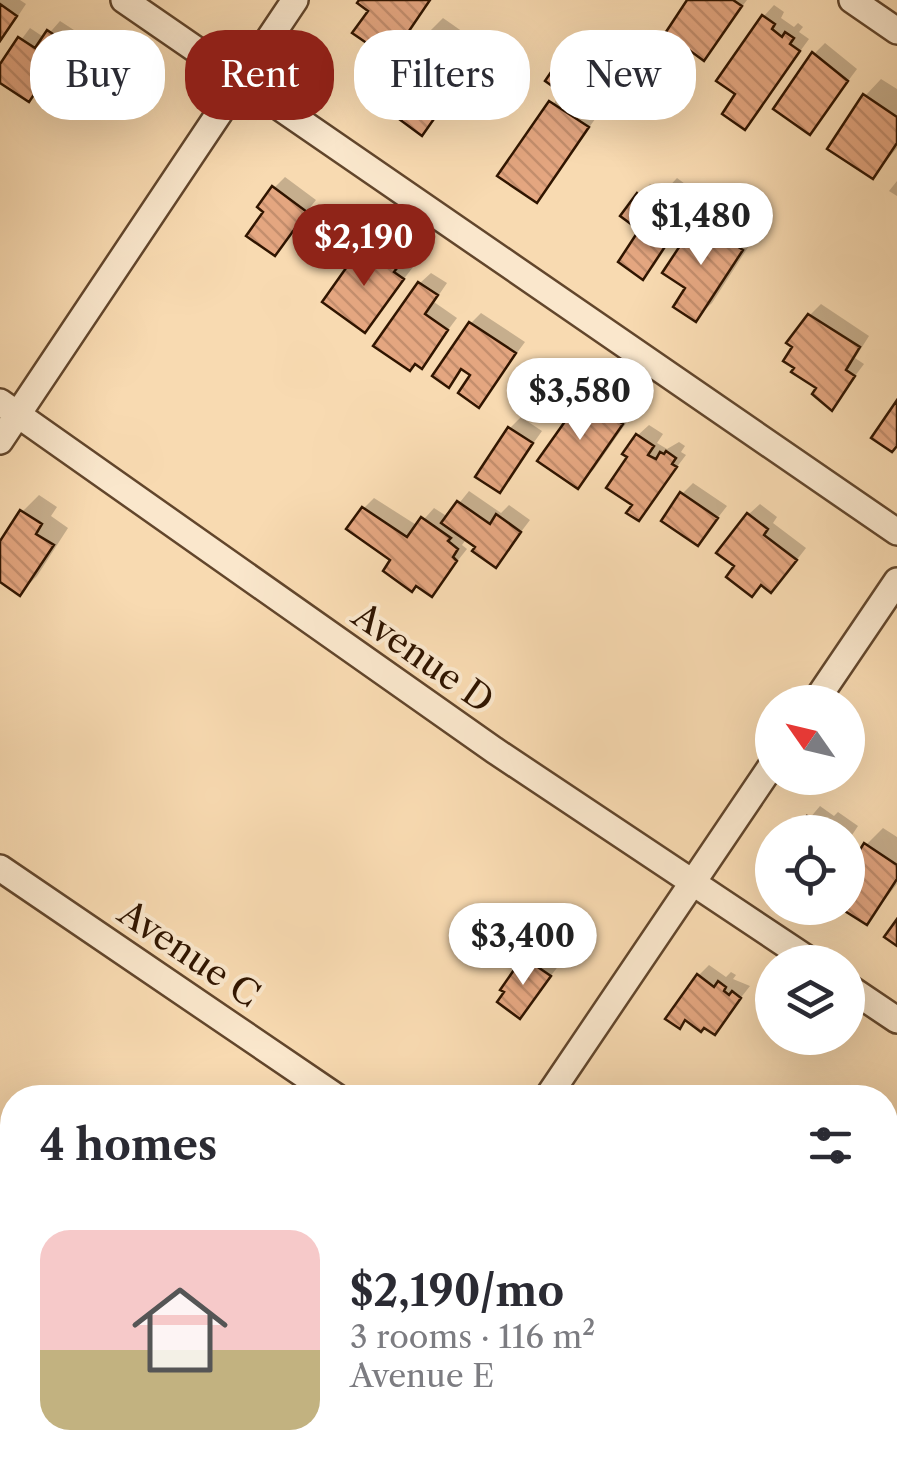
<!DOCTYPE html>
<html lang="en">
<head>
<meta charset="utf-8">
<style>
  :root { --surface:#fff; --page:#f2f2f3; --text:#2b2b33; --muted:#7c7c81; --accent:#8f2418 }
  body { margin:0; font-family:"Libre Caslon Text",serif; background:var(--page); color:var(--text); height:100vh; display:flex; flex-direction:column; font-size:38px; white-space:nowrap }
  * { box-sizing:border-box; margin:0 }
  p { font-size:32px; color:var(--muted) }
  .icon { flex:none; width:55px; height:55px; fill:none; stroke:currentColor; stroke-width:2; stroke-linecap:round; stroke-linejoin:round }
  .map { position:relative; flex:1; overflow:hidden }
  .drawer { position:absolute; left:0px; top:1085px; width:898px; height:392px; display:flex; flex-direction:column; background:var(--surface); border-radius:40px 40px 0 0; box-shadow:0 10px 40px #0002 }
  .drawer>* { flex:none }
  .guide { position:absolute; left:30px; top:30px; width:838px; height:90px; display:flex; gap:20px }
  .needle { width:65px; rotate:304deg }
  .fabs { position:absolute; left:755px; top:685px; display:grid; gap:20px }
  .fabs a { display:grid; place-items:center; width:110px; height:110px; border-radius:50%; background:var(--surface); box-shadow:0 10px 40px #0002; font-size:50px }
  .price { position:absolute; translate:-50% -85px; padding:0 22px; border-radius:35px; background:#fff; color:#222; font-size:32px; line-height:65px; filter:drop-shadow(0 2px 5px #0008) }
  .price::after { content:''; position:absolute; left:50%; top:60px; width:30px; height:22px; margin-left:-15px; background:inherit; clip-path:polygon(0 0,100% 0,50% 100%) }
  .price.on { background:var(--accent); color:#fff }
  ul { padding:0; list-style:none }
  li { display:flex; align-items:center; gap:30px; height:250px; padding:0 40px }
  li span { display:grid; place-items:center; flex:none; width:280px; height:200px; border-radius:30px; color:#555 }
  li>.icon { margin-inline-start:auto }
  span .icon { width:120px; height:120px; fill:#fffc; stroke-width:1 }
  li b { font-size:42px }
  h2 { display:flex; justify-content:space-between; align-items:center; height:120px; padding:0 40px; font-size:42px }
  .pill { padding:0 35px; border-radius:40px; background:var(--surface); box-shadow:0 10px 40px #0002; font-size:35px; line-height:90px }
  .pill.on { background:var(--accent); color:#fff }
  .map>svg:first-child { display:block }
  .shadow { fill:#0003 }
  .building { fill:url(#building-back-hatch); stroke:#301500; stroke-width:2.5 }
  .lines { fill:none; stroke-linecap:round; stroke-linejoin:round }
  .street-casing { stroke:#62462c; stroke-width:30 }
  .street { stroke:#fae7cc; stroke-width:25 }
  .labels { text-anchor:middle; stroke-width:8; stroke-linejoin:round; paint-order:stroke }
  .street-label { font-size:35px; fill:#301500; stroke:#fae7cc }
</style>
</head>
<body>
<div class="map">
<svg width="897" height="1476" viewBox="0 0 897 1476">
  <defs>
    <pattern id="building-back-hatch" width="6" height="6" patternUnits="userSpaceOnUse" patternTransform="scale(2.5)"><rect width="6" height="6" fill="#e4a680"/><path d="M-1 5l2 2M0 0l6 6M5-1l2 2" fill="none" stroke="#c48e6d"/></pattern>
  </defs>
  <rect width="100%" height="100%" fill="#f8dab1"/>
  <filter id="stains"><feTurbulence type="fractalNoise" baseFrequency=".002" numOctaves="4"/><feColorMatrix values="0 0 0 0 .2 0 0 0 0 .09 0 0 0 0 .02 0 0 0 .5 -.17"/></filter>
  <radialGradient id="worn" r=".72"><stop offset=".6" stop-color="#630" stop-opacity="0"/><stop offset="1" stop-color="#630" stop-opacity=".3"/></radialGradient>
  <path class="shadow" d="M0,0H20L26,4L0,43Z
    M690,0H747L704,57L686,45Z
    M774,5L784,12L781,18L794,27L798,23L803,27L799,32L809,39L745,127L739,93L764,16Z
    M443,18L486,48L438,116L422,133L416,100L427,34Z
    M60,21L77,32L40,88L29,99L0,80V68L30,28L45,38Z
    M825,43L857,69L810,132L814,54Z
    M577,44L610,67L607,70L622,80L603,103L589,94L580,103L598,115L537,200L501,175L563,91L566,55Z
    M92,49L111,63L75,110L81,60Z
    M881,79L897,89V148L873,176L865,96Z
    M285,177L316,200L274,253L267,211L274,188Z
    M677,178L700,195L654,266L643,277L639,195L650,184L663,193Z
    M897,181V196L889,191Z
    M716,205L758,232L712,303L695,319L689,287L666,272L699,221Z
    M376,234L406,256L403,260L413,267L365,330L325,301Z
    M431,273L447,283L434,302L457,318L421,366L420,283Z
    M821,304L869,336L855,358L864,364L832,407L796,346L799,326Z
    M481,313L525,342L479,404L474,375L464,368L449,384L471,323Z
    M601,381L638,406L594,469L578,486L584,397Z
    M521,417L542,431L500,490L479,476L510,428Z
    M649,425L663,434L657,443L667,449L679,442L685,446L681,452L686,455L638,518L630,456L638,435Z
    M693,483L727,506L698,543L682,494Z
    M469,491L501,513L509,505L530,520L496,565L467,538L462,545L467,549L431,594L393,560L363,509L374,498L418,526L434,508L448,517Z
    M39,495L57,507L51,516L68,528L37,576L20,593L0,579V546L22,512Z
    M760,504L777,517L773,523L806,548L782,579L738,566L749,514Z
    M820,806L834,816L838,812L858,826L848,841V832H798Z
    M883,828L897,837V884L867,922L844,908H848V873L866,845Z
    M536,947L560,964L520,1015L504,989Z
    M709,965L726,977L731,972L736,975L733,979L750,986L714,1032L698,976Z
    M2,1142L12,1149V1212L0,1202Z
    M12,1358V1420L7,1416L0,1423V1372Z
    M113,1465H132L134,1467L132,1470L139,1476H103Z
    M440,1465H481L497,1476H432Z"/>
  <path class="building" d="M359,0H430L390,59L352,33L368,11L357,3Z
    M687,0H733L742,6L704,61L685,47L680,55L660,41Z
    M0,4L17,16L0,41Z
    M762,15L775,24L772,29L782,37L785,32L794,38L790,44L800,51L745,130L722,114L735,94L716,81Z
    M47,30L68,44L29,102L0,83V64L18,37L35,48Z
    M425,33L471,66L422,136L399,119L413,100L389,83Z
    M812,52L848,81L810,135L773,109Z
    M564,53L600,79L598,82L613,92L603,106L588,96L580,106L545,81Z
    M79,58L102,75L75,113L52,96Z
    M863,94L897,117V143L873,179L827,149Z
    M549,101L589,127L537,203L497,176Z
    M272,186L307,212L275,256L246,236L263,212L257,207Z
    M664,188L691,207L643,280L618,262L639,230L620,216L637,193L652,204Z
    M697,220L743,250L696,322L673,307L685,288L662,273Z
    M363,244L397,268L394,272L404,279L365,333L322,302Z
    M418,282L438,295L425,314L448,330L422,369L415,364L410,371L373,346Z
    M808,314L860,347L846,370L855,376L832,411L812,394L816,388L791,372L794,368L783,361L792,347L786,343Z
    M469,322L516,353L479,408L458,393L470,375L461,369L449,388L432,376Z
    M583,396L623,424L578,489L537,461Z
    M897,400V446L892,452L871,438Z
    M508,427L533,443L500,493L475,477Z
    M636,434L654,446L648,455L656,459L660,452L664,454L666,451L676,458L672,464L677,467L639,521L626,513L632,505L606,488L627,457L622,454Z
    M680,492L718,518L698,546L661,521Z
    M457,501L490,524L496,514L521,532L496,568L472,551L475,547L441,523Z
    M362,507L407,537L421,517L451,538L448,541L458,549L453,557L457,561L432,597L416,586L412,592L383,571L390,560L346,529Z
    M20,510L42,524L36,534L54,545L20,596L0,582V541Z
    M747,513L768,529L764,535L797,560L771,593L761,585L752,597L726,577L734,566L716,553Z
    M807,816L822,826L825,822L841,832H795Z
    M864,843L897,865V879L867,925L840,908H848V869Z
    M897,919V946L884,937Z
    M523,957L551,976L520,1019L497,1002L504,992L500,990Z
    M697,974L714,987L718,981L726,987L724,991L729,995L732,991L741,998L715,1035L704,1028L701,1032L685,1020L680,1029L665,1019Z
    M897,1152V1194L885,1186V1169Z
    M12,1157V1215L0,1205V1159L8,1164Z
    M2,1365L12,1373V1423L6,1418L0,1426Z
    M177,1465H196L189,1476H169Z
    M377,1465H425L417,1476H393Z
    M437,1465H454L470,1476H429Z"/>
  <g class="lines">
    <defs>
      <path id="street" d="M124,0L897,532
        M852,0L897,31
        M0,402L494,750L812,962
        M0,441L295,0
        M815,702L897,581
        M0,868L338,1098
        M848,987L897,1020
        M547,1098L772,765
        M0,1281L12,1290
        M270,1465L286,1476"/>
    </defs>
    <use href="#street" class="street-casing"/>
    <use href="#street" class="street"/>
  </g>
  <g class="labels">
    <g class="street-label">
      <text transform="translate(423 658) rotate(35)" y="12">Avenue D</text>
      <text transform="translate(189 954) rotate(34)" y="12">Avenue C</text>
    </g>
  </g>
  <rect width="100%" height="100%" filter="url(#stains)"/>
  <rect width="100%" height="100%" fill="url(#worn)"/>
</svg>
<div class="fabs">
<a><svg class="needle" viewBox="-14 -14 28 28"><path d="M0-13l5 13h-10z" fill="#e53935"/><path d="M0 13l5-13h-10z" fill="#7c7c81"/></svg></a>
<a><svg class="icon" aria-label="locate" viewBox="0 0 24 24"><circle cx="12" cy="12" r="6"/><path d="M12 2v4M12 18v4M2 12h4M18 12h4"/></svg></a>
<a><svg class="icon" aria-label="layers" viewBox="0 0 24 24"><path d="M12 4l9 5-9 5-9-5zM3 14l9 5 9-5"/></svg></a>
</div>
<b class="price" style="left:701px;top:268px">$1,480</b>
<b class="price on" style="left:364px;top:289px">$2,190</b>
<b class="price" style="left:580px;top:443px">$3,580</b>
<b class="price" style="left:523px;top:988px">$3,400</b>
<div class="guide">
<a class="pill">Buy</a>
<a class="pill on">Rent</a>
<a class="pill">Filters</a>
<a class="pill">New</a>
</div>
<section class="drawer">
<h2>4 homes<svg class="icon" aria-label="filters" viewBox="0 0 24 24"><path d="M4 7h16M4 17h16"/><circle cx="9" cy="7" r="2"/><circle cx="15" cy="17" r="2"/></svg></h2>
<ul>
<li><span style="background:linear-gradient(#f6c9c9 60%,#c2b280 0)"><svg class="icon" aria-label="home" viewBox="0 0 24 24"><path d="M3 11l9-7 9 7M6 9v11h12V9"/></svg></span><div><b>$2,190/mo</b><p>3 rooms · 116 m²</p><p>Avenue E</p></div></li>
</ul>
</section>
</div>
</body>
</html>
